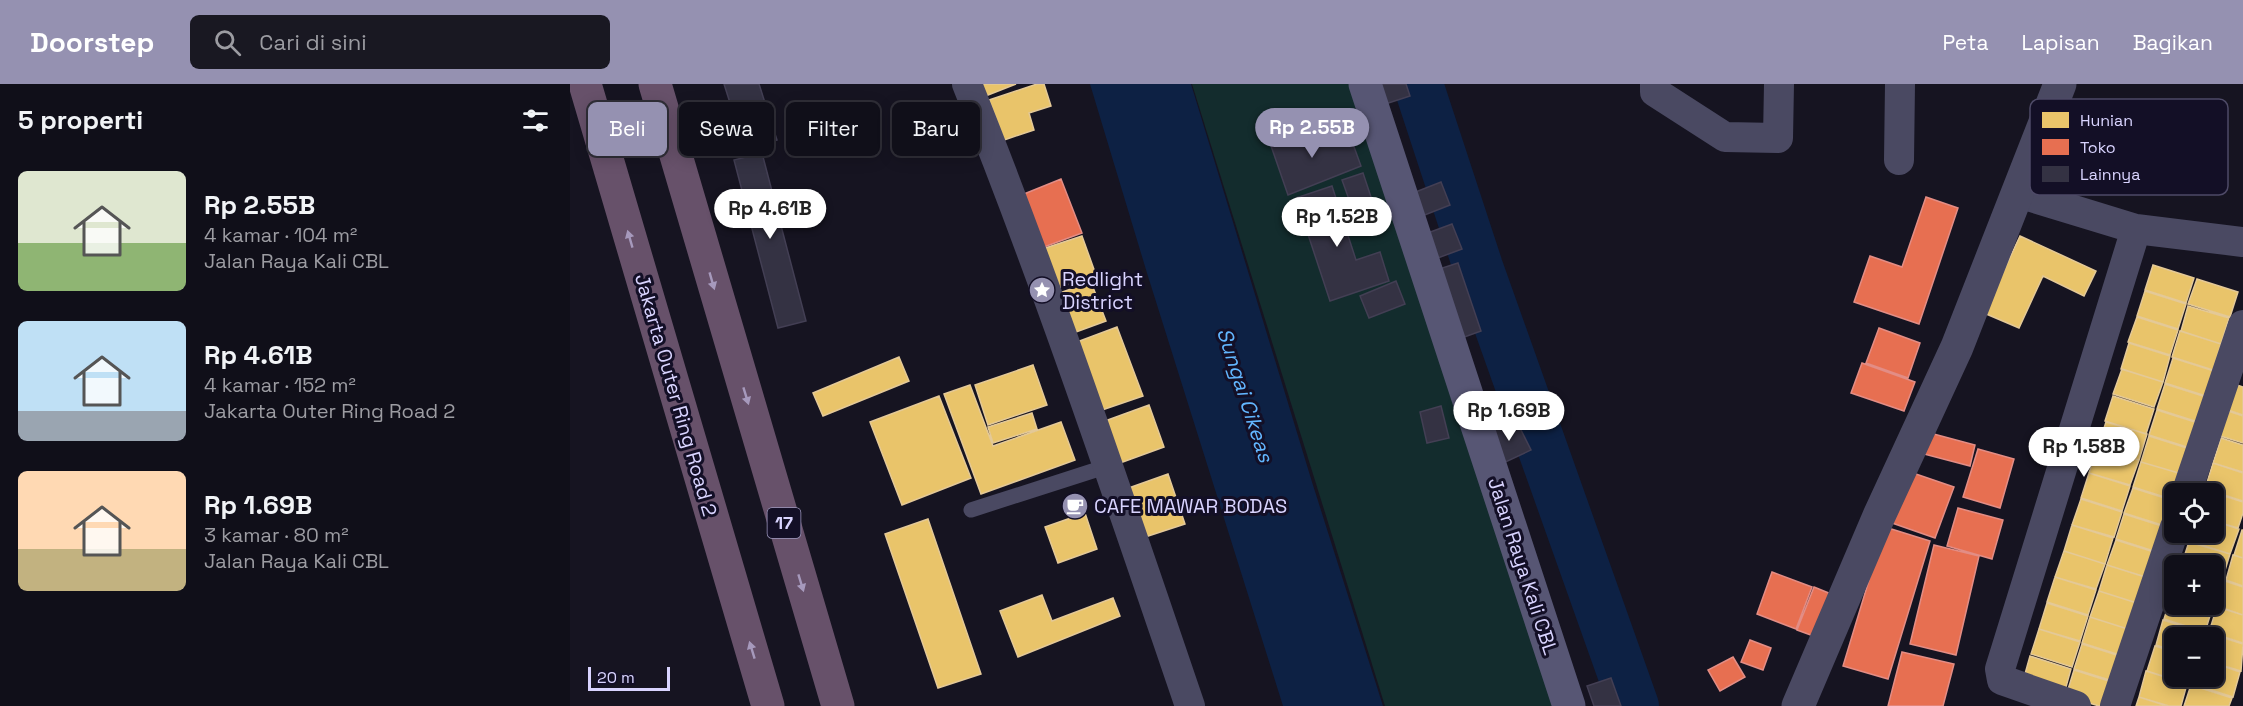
<!DOCTYPE html>
<html lang="id">
<head>
<meta charset="utf-8">
<style>
  :root { --surface:#100f19; --page:#191822; --text:#f1f3f6; --muted:#9c9ca2; --line:#302f38; --accent:#9591b1 }
  body { margin:0; font-family:"Space Grotesk",sans-serif; background:var(--page); color:var(--text); height:100vh; display:flex; flex-direction:column; font-size:22px; white-space:nowrap }
  * { box-sizing:border-box; margin:0 }
  p { font-size:20px; color:var(--muted) }
  .icon { flex:none; width:33px; height:33px; fill:none; stroke:currentColor; stroke-width:2; stroke-linecap:round; stroke-linejoin:round }
  .map { position:relative; flex:1; overflow:hidden }
  .sheet { display:flex; flex-direction:column; background:var(--surface); width:570px }
  .sheet>* { flex:none }
  .top-card { position:absolute; left:18px; top:18px; width:570px; height:54px; display:flex; gap:12px }
  .controls { position:absolute; left:1594px; top:399px; display:grid; gap:12px }
  .controls a { display:grid; place-items:center; width:60px; height:60px; border-radius:9px; background:var(--surface); box-shadow:0 3px 15px #0003,0 0 0 2px var(--line); font-size:30px }
  .scale { position:absolute; left:18px; bottom:15px; width:82px; box-sizing:border-box; padding-left:6px; border:3px solid #d9d4ff; border-top:0; font-size:16px; line-height:21px; white-space:nowrap; color:#d9d4ff; -webkit-text-stroke:4px #130f26; paint-order:stroke }
  .price { position:absolute; translate:-50% -51px; padding:0 14px; border-radius:21px; background:#fff; color:#222; font-size:20px; line-height:39px; filter:drop-shadow(0 2px 3px #0008) }
  .price::after { content:''; position:absolute; left:50%; top:36px; width:18px; height:14px; margin-left:-9px; background:inherit; clip-path:polygon(0 0,100% 0,50% 100%) }
  .price.on { background:var(--accent); color:#fff }
  ul { padding:0; list-style:none }
  li { display:flex; align-items:center; gap:18px; height:150px; padding:0 18px }
  li span { display:grid; place-items:center; flex:none; width:168px; height:120px; border-radius:9px; color:#555 }
  li>.icon { margin-inline-start:auto }
  span .icon { width:72px; height:72px; fill:#fffc; stroke-width:1 }
  li b { font-size:26px }
  h2 { display:flex; justify-content:space-between; align-items:center; height:72px; padding:0 18px; font-size:26px }
  .tag { padding:0 21px; border-radius:9px; background:var(--surface); box-shadow:0 3px 15px #0003,0 0 0 2px var(--line); font-size:21px; line-height:54px }
  .tag.on { background:var(--accent); color:#fff }
  header { display:flex; align-items:center; gap:36px; box-sizing:border-box; height:84px; padding:0 30px; background:var(--accent); color:#fff }
  header strong { font-size:28px }
  nav { display:flex; gap:33px; margin-inline-start:auto; font-size:21px }
  .search { width:420px; height:54px; background:var(--page); display:flex; align-items:center; gap:15px; box-sizing:border-box; padding:0 21px; border-radius:9px; color:var(--muted); font-size:22px }
  main { display:flex; flex:1; min-height:0 }
  .map>svg:first-child { display:block }
  .green { fill:#132c2d }
  .water { fill:#0d2144 }
  .homes { fill:#e9c46a; stroke:#e4c997; stroke-width:1.5 }
  .shops { fill:#e76f51; stroke:#e38d85; stroke-width:1.5 }
  .lines { fill:none; stroke-linecap:round; stroke-linejoin:round }
  .river { stroke:#0d2144; stroke-width:50 }
  .building { fill:#343243; stroke:#433f54; stroke-width:1.5 }
  .service { stroke:#4a4962; stroke-width:15 }
  .minor { stroke:#4a4962; stroke-width:30 }
  .tertiary { stroke:#4a4962; stroke-width:33 }
  .secondary { stroke:#575674; stroke-width:33 }
  .motorway { stroke:#67516a; stroke-width:33 }
  .oneway { fill:#a699bc }
  .labels { text-anchor:middle; stroke-width:6; stroke-linejoin:round; paint-order:stroke }
  .shield { fill:#130f26; stroke:#9e99be; stroke-width:1.5 }
  .shield-label { font-size:18px; font-weight:bold; fill:#d9d4ff }
  .poi-label { font-size:20px; fill:#d9d4ff; stroke:#130f26; text-anchor:start }
  .street-label { font-size:20px; fill:#d9d4ff; stroke:#130f26 }
  .water-label { font-size:21px; font-style:italic; fill:#62b6ff; stroke:#130f26 }
  .key { fill:#130f26; stroke:#4e4a67; stroke-width:1.5 }
  .key-label { font-size:16px; fill:#d9d4ff }
</style>
</head>
<body>
<header>
<strong>Doorstep</strong>
<div class="search"><svg class="icon" aria-label="search" viewBox="0 0 24 24"><circle cx="10" cy="10" r="6"/><path d="M15 15l6 6"/></svg>Cari di sini</div>
<nav><a>Peta</a><a>Lapisan</a><a>Bagikan</a></nav>
</header>
<main>
<section class="sheet">
<h2>5 properti<svg class="icon" aria-label="filters" viewBox="0 0 24 24"><path d="M4 7h16M4 17h16"/><circle cx="9" cy="7" r="2"/><circle cx="15" cy="17" r="2"/></svg></h2>
<ul>
<li><span style="background:linear-gradient(#dfe7d0 60%,#8fb573 0)"><svg class="icon" aria-label="home" viewBox="0 0 24 24"><path d="M3 11l9-7 9 7M6 9v11h12V9"/></svg></span><div><b>Rp 2.55B</b><p>4 kamar · 104 m²</p><p>Jalan Raya Kali CBL</p></div></li>
<li><span style="background:linear-gradient(#bfe0f5 75%,#9aa5b1 0)"><svg class="icon" aria-label="home" viewBox="0 0 24 24"><path d="M3 11l9-7 9 7M6 9v11h12V9"/></svg></span><div><b>Rp 4.61B</b><p>4 kamar · 152 m²</p><p>Jakarta Outer Ring Road 2</p></div></li>
<li><span style="background:linear-gradient(#ffd9b3 65%,#c2b280 0)"><svg class="icon" aria-label="home" viewBox="0 0 24 24"><path d="M3 11l9-7 9 7M6 9v11h12V9"/></svg></span><div><b>Rp 1.69B</b><p>3 kamar · 80 m²</p><p>Jalan Raya Kali CBL</p></div></li>
</ul>
</section>
<div class="map">
<svg width="1673" height="622" viewBox="0 0 1673 622">
  <rect width="100%" height="100%" fill="#161421"/>
  <path class="green" d="M622,0H800L1007,622H815Z"/>
  <path class="water" d="M520,0H621L742,398L813,622H713L577,189Z"/>
  <path class="homes" d="M408,0H446L413,13Z
    M467,0H474L481,22L459,29L464,46L434,56L419,16Z
    M512,152L526,191L482,206L469,166Z
    M1450,152L1526,187L1514,212L1473,192L1449,244L1414,229Z
    M1583,181L1624,194L1616,219L1575,206Z
    M1627,195L1668,208L1660,233L1618,220Z
    M521,198L536,237L495,252L481,212Z
    M1575,207L1616,220L1608,245L1567,232Z
    M1618,222L1659,234L1651,260L1611,247Z
    M1567,233L1608,246L1600,271L1558,258Z
    M547,243L573,312L532,326L507,258Z
    M1610,247L1651,260L1643,286L1602,273Z
    M1559,259L1600,272L1593,298L1551,285Z
    M329,273L339,297L253,332L243,309Z
    M1603,274L1644,287L1636,312L1595,299Z
    M463,281L477,321L418,341L405,301Z
    M1552,285L1593,298L1584,323L1543,310Z
    M1595,300L1636,313L1628,338L1587,325Z
    M400,301L423,362L491,338L505,376L411,410L374,310Z
    M1667,301L1673,303V331L1658,326Z
    M369,312L401,394L332,421L300,338Z
    M1543,312L1584,325L1576,350L1535,337Z
    M579,321L594,363L550,379L535,337Z
    M1587,326L1628,339L1620,364L1579,351Z
    M1658,327L1673,332V359L1650,352Z
    M462,329L467,345L423,359L418,343Z
    M1536,338L1577,350L1569,376L1528,363Z
    M1579,352L1620,365L1612,390L1571,378Z
    M1651,354L1673,361V388L1643,379Z
    M1528,363L1569,376L1560,401L1519,389Z
    M1571,378L1612,390L1604,416L1563,403Z
    M1643,379L1673,389V417L1635,405Z
    M1519,389L1560,402L1552,427L1511,414Z
    M598,390L615,440L569,455L553,406Z
    M1563,404L1604,417L1595,442L1554,429Z
    M1635,406L1673,418V429L1668,444L1644,437V410H1634Z
    M1511,415L1552,428L1544,453L1502,441Z
    M515,429L527,465L488,479L475,443Z
    M1554,430L1595,443L1587,468L1546,455Z
    M358,435L411,590L368,604L315,450Z
    M1644,437L1669,445L1660,470L1619,457L1622,448H1644Z
    M1502,441L1543,454L1535,480L1494,467Z
    M1672,446H1673V474L1664,471Z
    M1546,456L1587,469L1579,494L1537,481Z
    M1619,458L1660,470L1652,496L1644,493V482H1611Z
    M1494,467L1535,480L1526,505L1485,493Z
    M1663,471L1673,474V502L1656,496Z
    M1537,481L1578,494L1570,520L1529,507Z
    M1485,493L1526,506L1518,531L1477,518Z
    M1644,494L1651,496L1644,520Z
    M1655,497L1673,503V531L1647,522Z
    M1529,507L1570,520L1561,546L1520,533Z
    M1602,510H1605V520H1637L1643,522L1635,548L1594,535Z
    M472,511L482,537L543,514L550,532L448,573L430,527Z
    M1477,519L1518,532L1510,557L1469,545Z
    M1647,523L1673,531V559L1639,548Z
    M1520,533L1561,546L1553,572L1512,559Z
    M1593,536L1635,549L1633,554H1605V567L1586,561Z
    M1469,545L1510,558L1502,583L1461,570Z
    M1638,549L1673,560L1671,587L1644,579V554H1637Z
    M1512,560L1553,573L1546,598L1504,585Z
    M1585,562L1605,568V592H1620L1618,600L1577,587Z
    M1460,572L1501,585L1494,610L1453,597Z
    M1644,579L1670,588L1663,613L1622,600L1624,592H1644Z
    M1504,586L1545,599L1538,622H1529L1496,612Z
    M1576,587L1617,600L1611,622H1599L1569,613Z
    M1621,601L1662,614L1659,622H1614Z
    M1569,613L1597,622H1566Z"/>
  <path class="shops" d="M491,95L512,149L474,163L454,110Z
    M1356,113L1388,124L1349,240L1284,218L1300,172L1332,183Z
    M1309,244L1350,259L1338,294L1296,279Z
    M1292,279L1345,298L1334,327L1281,309Z
    M1360,349L1405,361L1400,382L1354,370Z
    M1408,365L1444,375L1430,424L1393,413Z
    M1340,388L1384,403L1365,454L1322,439Z
    M1388,424L1433,436L1422,475L1377,462Z
    M1315,443L1360,457L1318,595L1273,582Z
    M1364,461L1409,472L1386,571L1340,560Z
    M1202,488L1242,503L1226,545L1187,530Z
    M1244,503L1266,512L1249,554L1227,546Z
    M1180,556L1201,564L1193,586L1171,578Z
    M1332,568L1384,580L1373,622H1318Z
    M1163,573L1175,593L1150,607L1138,586Z"/>
  <g class="lines">
    <path class="river" d="M848,0L908,183L1064,622"/>
  </g>
  <path class="building" d="M154,0H189L207,56L175,66Z
    M799,0H836L840,12L806,23Z
    M735,43L742,63L779,49L791,82L718,111L699,56Z
    M192,69L236,237L208,244L164,76Z
    M793,89L805,125L785,132L772,96Z
    M871,98L880,121L847,134L838,111Z
    M762,102L786,176L810,168L819,197L760,217L726,114Z
    M882,140L892,165L857,178L847,153Z
    M888,179L911,247L886,256L863,187Z
    M826,197L835,220L799,234L790,212Z
    M871,322L879,354L857,359L850,328Z
    M945,334L961,366L927,382L921,345Z
    M1041,594L1051,622H1024L1017,602Z"/>
  <g class="lines">
    <path class="service" d="M401,426L538,382"/>
    <path class="minor" d="M397,0C479,204 549,414 620,622
      M1085,0V8L1155,53L1208,54L1209,0
      M1329,76L1330,0
      M1448,109L1566,145L1673,158
      M1616,410L1673,241
      M1506,622L1432,596L1430,585L1566,145
      M1545,622L1605,443"/>
    <path class="tertiary" d="M1228,622L1309,432L1387,263L1490,0"/>
    <path class="secondary" d="M795,0L999,622"/>
    <path class="motorway" d="M15,0L198,622
      M85,0L268,622"/>
  </g>
  <defs><path id="oneway-solid" d="M-6-.8H1V-3.2L6.5 0L1 3.2V.8H-6Z" transform="scale(1.5)"/></defs>
  <g class="oneway">
    <use href="#oneway-solid" transform="translate(60 155) rotate(-106)"/>
    <use href="#oneway-solid" transform="translate(142 197) rotate(74)"/>
    <use href="#oneway-solid" transform="translate(176 312) rotate(73)"/>
    <use href="#oneway-solid" transform="translate(231 499) rotate(73)"/>
    <use href="#oneway-solid" transform="translate(182 566) rotate(-107)"/>
  </g>
  <defs>
    <symbol id="sight-disc" viewBox="-11 -11 22 22"><circle r="9.5" fill="#9591b1" stroke="#130f26"/><path d="M0-6L1.8-2.2L6-1.7L2.9 1.2L3.7 5.4L0 3.3L-3.7 5.4L-2.9 1.2L-6-1.7L-1.8-2.2Z" fill="#fff"/></symbol>
    <symbol id="cafe-disc" viewBox="-11 -11 22 22"><circle r="9.5" fill="#9591b1" stroke="#130f26"/><path d="M-5.5-4.5H6V0H3Q3 3.5 0 3.5H-2.5Q-5.5 3.5-5.5 0ZM3-3.2v2h1.7v-2ZM-6 4.5H4V6H-6Z" fill="#fff"/></symbol>
  </defs>
  <g fill-rule="evenodd">
    <use href="#sight-disc" x="457" y="191" width="30" height="30"/>
    <use href="#cafe-disc" x="490" y="407" width="30" height="30"/>
  </g>
  <g class="labels">
    <rect class="shield" x="197.5" y="424" width="33" height="30" rx="4.5"/>
    <g class="shield-label">
      <text x="214" y="445">17</text>
    </g>
    <g class="poi-label">
      <text x="492" y="202">Redlight<tspan x="492" dy="23">District</tspan></text>
      <text x="524" y="429">CAFE MAWAR BODAS</text>
    </g>
    <g class="street-label">
      <text transform="translate(106 311) rotate(74)" y="7">Jakarta Outer Ring Road 2</text>
      <text transform="translate(953 482) rotate(72)" y="7">Jalan Raya Kali CBL</text>
    </g>
    <g class="water-label">
      <text transform="translate(675 311) rotate(72)" y="7">Sungai Cikeas</text>
    </g>
  </g>
  <rect x="1460" y="15" width="198" height="96" rx="9" class="key"/>
  <rect x="1472" y="28" width="27" height="16" fill="#e9c46a"/>
  <rect x="1472" y="55" width="27" height="16" fill="#e76f51"/>
  <rect x="1472" y="82" width="27" height="16" fill="#343243"/>
  <g class="key-label">
    <text x="1510" y="42">Hunian</text>
    <text x="1510" y="69">Toko</text>
    <text x="1510" y="96">Lainnya</text>
  </g>
</svg>
<div class="controls">
<a><svg class="icon" aria-label="locate" viewBox="0 0 24 24"><circle cx="12" cy="12" r="6"/><path d="M12 2v4M12 18v4M2 12h4M18 12h4"/></svg></a>
<a>+</a>
<a>−</a>
</div>
<div class="scale">20 m</div>
<b class="price on" style="left:742px;top:75px">Rp 2.55B</b>
<b class="price" style="left:200px;top:156px">Rp 4.61B</b>
<b class="price" style="left:767px;top:164px">Rp 1.52B</b>
<b class="price" style="left:939px;top:358px">Rp 1.69B</b>
<b class="price" style="left:1514px;top:394px">Rp 1.58B</b>
<div class="top-card">
<a class="tag on">Beli</a>
<a class="tag">Sewa</a>
<a class="tag">Filter</a>
<a class="tag">Baru</a>
</div>
</div>
</main>
</body>
</html>
